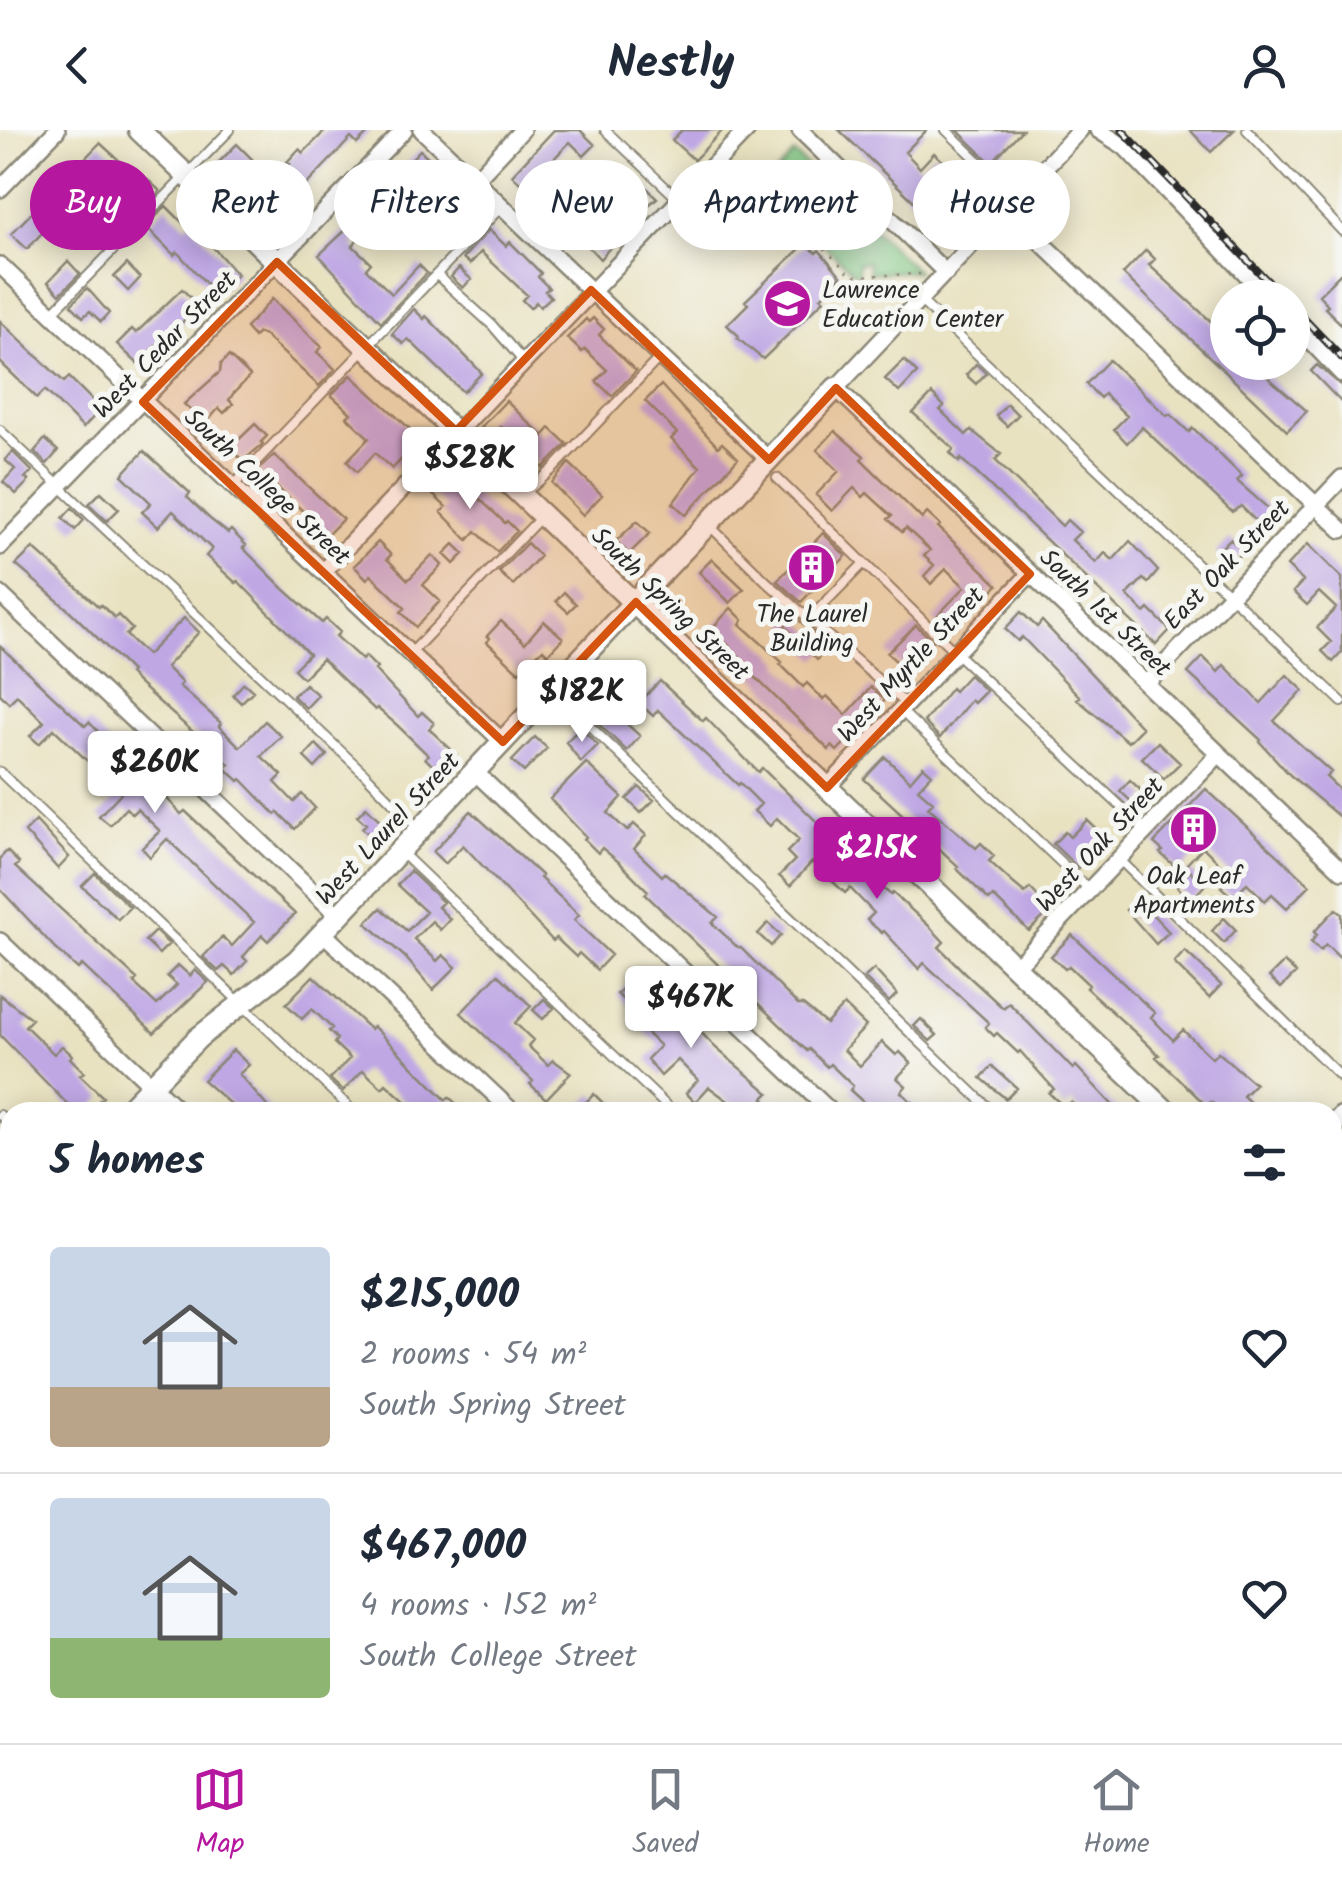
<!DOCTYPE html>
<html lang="en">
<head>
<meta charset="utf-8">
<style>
  :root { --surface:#fff; --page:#f6f6f7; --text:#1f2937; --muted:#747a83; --line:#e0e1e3; --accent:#b5179e }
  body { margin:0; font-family:Kalam,sans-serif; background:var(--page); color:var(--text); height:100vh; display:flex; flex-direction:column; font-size:38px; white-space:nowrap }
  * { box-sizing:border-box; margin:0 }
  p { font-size:32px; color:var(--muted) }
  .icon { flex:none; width:55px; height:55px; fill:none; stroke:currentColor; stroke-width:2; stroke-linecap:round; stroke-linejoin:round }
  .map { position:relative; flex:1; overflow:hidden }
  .details { position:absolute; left:0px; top:972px; width:1342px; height:642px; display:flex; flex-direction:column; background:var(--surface); border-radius:30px 30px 0 0; box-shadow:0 5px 25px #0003 }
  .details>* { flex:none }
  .guide { position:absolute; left:30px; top:30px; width:1282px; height:90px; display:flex; gap:20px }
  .buttons { position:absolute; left:1210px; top:150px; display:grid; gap:20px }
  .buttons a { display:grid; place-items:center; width:100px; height:100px; border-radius:50%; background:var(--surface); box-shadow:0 5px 25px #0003; font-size:50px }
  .price { position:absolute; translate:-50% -85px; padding:0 22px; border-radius:10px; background:#fff; color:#222; font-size:32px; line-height:65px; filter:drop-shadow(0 2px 5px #0008) }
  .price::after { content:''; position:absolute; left:50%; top:60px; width:30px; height:22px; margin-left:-15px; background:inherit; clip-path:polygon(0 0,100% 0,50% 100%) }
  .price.selected { background:var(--accent); color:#fff }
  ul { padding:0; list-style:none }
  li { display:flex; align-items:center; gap:30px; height:250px; padding:0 50px }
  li+li { border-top:2px solid var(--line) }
  li span { display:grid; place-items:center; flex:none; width:280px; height:200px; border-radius:10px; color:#555 }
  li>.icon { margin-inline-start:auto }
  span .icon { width:120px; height:120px; fill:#fffc; stroke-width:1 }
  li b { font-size:42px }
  h2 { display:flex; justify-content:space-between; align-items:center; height:120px; padding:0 50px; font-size:42px }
  .pill { padding:0 35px; border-radius:45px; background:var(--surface); box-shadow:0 5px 25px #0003; font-size:35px; line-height:90px }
  .pill.selected { background:var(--accent); color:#fff }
  header { display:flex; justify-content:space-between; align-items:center; height:130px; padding:0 50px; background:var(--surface); font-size:45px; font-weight:800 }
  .dock { display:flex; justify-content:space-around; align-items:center; height:140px; border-top:2px solid var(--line); background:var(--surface); font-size:28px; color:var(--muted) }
  .dock a { display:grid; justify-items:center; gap:5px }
  .dock .selected { color:var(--accent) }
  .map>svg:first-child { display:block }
  .green { fill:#80c680; stroke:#567856; stroke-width:2.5 }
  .building { fill:#bfa7e4 }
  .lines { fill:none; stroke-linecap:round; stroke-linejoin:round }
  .service-casing { stroke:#8a8676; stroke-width:12 }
  .minor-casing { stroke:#8a8676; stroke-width:20 }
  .tertiary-casing { stroke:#8a8676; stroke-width:25 }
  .path { stroke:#8a8676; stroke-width:2.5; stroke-dasharray:2.5 8; stroke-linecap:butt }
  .service { stroke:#fff; stroke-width:8 }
  .minor { stroke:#fff; stroke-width:15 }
  .tertiary { stroke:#fff; stroke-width:20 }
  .rail-casing { stroke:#2b2b2b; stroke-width:8 }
  .rail { stroke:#f6f6f2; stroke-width:4; stroke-dasharray:11; stroke-linecap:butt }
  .marked { fill:#d5540f; fill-opacity:0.2; stroke:#d5540f; stroke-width:8; stroke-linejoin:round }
  .labels { text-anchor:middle; stroke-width:10; stroke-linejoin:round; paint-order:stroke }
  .poi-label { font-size:25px; fill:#2b2b2b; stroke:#f6f6f2 }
  .street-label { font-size:25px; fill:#2b2b2b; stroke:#f6f6f2 }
</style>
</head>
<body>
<header><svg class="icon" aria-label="back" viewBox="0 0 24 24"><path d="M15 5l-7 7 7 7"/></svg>Nestly<svg class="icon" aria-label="person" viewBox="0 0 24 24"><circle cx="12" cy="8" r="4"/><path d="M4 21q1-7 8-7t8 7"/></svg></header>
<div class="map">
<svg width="1342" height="1613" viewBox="0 0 1342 1613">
  <rect width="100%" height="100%" fill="#f6f6f2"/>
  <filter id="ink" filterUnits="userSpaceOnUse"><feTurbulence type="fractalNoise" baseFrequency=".01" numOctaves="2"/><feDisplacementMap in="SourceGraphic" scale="20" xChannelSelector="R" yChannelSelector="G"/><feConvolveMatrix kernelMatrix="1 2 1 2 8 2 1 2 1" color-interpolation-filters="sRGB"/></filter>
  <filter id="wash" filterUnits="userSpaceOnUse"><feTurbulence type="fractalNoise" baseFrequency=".0048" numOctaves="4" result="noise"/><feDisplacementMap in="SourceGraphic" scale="40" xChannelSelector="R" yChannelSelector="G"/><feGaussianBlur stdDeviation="2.25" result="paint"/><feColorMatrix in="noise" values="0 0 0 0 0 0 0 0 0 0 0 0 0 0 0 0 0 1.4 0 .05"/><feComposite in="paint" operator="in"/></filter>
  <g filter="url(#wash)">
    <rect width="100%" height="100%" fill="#e9e2c1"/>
    <path class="green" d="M794,24L917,141L869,143L868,132L858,133V143L855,144L807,98L800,105L757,64Z"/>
    <g id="blocks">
      <path class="building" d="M326,0H371L357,14L351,8L271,92L250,71L253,67L215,36L237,14L252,29L245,37L267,57L290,34L287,32L299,19L303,23Z
        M554,0H580L595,15L584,26L570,12L545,38L568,60L573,55L611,92L645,56L657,68L643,80L600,129L569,96L572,94L549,73L545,77L512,45Z
        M682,0H723L694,30L672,10Z
        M839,0H927L905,22L920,38L934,23L957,44L923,80Z
        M957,0H1022L991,33Z
        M1190,0H1234L1211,22Z
        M100,13L121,32L59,97L53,91L27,119L11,104Z
        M420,20L456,53L451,58L480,86L462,107L447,92L456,84L438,67L419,87L411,79L394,96L382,84L356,111L353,116L371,133L366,139L392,164L419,135L427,143L381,192L319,125L383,65L387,69L412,43L405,36Z
        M148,50L160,61L140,82L128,71Z
        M166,76L186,96L190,92L237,144L217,165L177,122L174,125L146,97Z
        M489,100L506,116L510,112L541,143L538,147L549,158L545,161L551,167L540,177L536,172L530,178L522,170L527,165L481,122L470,134L463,128Z
        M806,113L816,123L819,120L841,146L821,167L824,170L763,229L737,208L739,206L727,195L748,174L745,171Z
        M1146,120L1155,129L1149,135L1215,195L1217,192L1228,202V232H1250L1307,281L1287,301L1123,144Z
        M68,131L80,144L60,164L48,152Z
        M127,134L140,148L128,161L114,147Z
        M459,138L471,149L463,158L451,147Z
        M1342,142V195L1325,178L1328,175L1319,165Z
        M87,158L109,183L101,192L90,181L83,187L71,175Z
        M182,159L194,171L182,184L187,188L137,233L117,214L132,199L136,203Z
        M272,169L322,217L317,222L335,239L319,256L265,206L258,203L254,207L246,198Z
        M414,179L424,189L426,186L482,243L463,262L408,209L403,214L392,204Z
        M593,188L604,199L599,205L636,241L612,266L596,251L607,240L585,219L582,222L567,208L586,189L589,192Z
        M0,191L64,252L69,247L101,279L83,298L45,260L37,268L0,232Z
        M229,226L250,246L233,264L229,270L233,274L224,283L219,278L205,294L184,274L220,242L221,234Z
        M904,230L917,243L899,262L885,249Z
        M1109,230L1167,286L1170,284L1189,302L1193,298L1242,346L1237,351L1278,387L1265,400L1241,376L1232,382L1142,297L1127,313L1114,299L1127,286L1104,264L1100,268L1086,254Z
        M976,234L986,243L976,254L966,245Z
        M1317,235L1342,256V273L1311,241Z
        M351,245L421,309L392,339L375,323L357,342L347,331L369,308L347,287L351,283L331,265Z
        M661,255L718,317L722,313L738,328L686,385L673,373L700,337L671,309L677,303L645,271Z
        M932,264L944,276L940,280L966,305L971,300L1001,324L995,330L1062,396L1067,390L1080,402L1072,410L1096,433L1105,423L1113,430L1130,411L1158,441L1148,453L1143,449L1127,465L1145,483L1149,479L1170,500L1156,515L986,352L961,329L959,332L950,323L954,319L913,283Z
        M506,271L543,306L550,298L567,314L543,338L501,297L492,307L481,297Z
        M1007,274L1018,285L1007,296L996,286Z
        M255,294L267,306L261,312L263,314L243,331L230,318Z
        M835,301L864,326L861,329L922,389L927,383L940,395L938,397L998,455L980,473L976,470L946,502L933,490L965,457L946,439L931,454L924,446L934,435L924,426L930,420L906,398L902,402L888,389L892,386L867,363L863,367L854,358L832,381L816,365L839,341L817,320Z
        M45,309L58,321L47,334L34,322Z
        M144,321L190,363L187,367L210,389L228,403L231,400L246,415L243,418L284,459L322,493L326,489L340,502L336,506L362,530L365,526L377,538L375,540L418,586L422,582L434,593L429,599L456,624L439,642L425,628L428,625L397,595L377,578L375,580L322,529L303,548L294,539L309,524L238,451L236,453L206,426L212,419L173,381L158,397L142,382L151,373L122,345Z
        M13,322L32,341L25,348L29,351L16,364L3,352L15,339L5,330Z
        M274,325L343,389L328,404L258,340Z
        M569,333L602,365L583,385L552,353Z
        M447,338L505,393L507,391L517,401L497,422L476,401L468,410L441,382L446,377L427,359Z
        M101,362L119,379L107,391L89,374Z
        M72,378L84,390L75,400L63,388Z
        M637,391L650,403L629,424L616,411Z
        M823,403L846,426L801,472L777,451Z
        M1230,409L1243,421L1229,436L1216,423Z
        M378,412L391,425L387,429L408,450L432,425L442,435L423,455L440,471L416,497L401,482L405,478L371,445L367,449L354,436Z
        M527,413L540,426L513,455L499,442Z
        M454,414L464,424L454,434L444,424Z
        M1308,414L1342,448V522L1333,532L1322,521L1331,512L1317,498L1336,478L1319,462L1307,475L1293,462L1303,451L1287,436Z
        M33,418L99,477L101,475L115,488L118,485L132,499L126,505L147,525L184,488L199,502L166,537L182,553L179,556L221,593L219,596L240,617L265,591L281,606L261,626L282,645L275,652L294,672L302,664L315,678L295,699L278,682L275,684L241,649L239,651L225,638L229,634L139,554L129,544L131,541L71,482L16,435Z
        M712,429L744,459L730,473L699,442Z
        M564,462L576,474L568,482L556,471Z
        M731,478L743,490L740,494L782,532L780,534L803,557L807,553L823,569L827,566L846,585L871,557L885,570L837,621L832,616L829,620L750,542L752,539L724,511L721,515L708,503Z
        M1021,482L1037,497L1042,491L1142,598L1128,612L1077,569L1080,567L1022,507L1018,511L1005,499Z
        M794,486L829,516L817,530L785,496Z
        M501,491L525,513L544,491L563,508L548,524L543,519L519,542L487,512L490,508L487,506Z
        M916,495L933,511L905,539L887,523Z
        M0,516L85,596L89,592L143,649L147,646L181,684L185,681L295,784L268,811L262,805L243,827L247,831L234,845L224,836L218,841L203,827L222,807L232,816L254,792L167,709L150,727L142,718L160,701L137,679L132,684L126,678L110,695L99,686L121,663L54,599L39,614L30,606L44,592L17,565L9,573L0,564Z
        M1203,527L1218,542L1224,535L1261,573L1287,545L1303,560L1274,591L1331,642L1326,647L1342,662V689L1290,645L1260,612L1261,610L1188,543Z
        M603,541L631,568L616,584L640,606L627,621L574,571Z
        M969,545L986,561L974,573L971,570L940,608L924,592L951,558L954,561Z
        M660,551L703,591L706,588L758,642L762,638L813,688L852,732L891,765L893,763L929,796L944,812L939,817L965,843L1003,878L1009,873L1073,939L1076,936L1119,982H1082L1071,972L1065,978L1049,963L1054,959L1020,921L1018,923L997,903L994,906L985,897L989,893L924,833L919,839L884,801L882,803L867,790L874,783L850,758L845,763L812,732L790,756L779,746L795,730L787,722L799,710L777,688L770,696L754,681L761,674L740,653L738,655L658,580L653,586L639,573Z
        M244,553L253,561L241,573L233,565Z
        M305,554L318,565L306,578L293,566Z
        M580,598L598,615L581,632L566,612Z
        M535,607L547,618L524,642L512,631Z
        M1158,612L1180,633L1164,649L1142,628Z
        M316,614L327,625L315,638L304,627Z
        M885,627L910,651L923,636L932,644L918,659L933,672L928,677L976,718L981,713L994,726L989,731L1013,753L1025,763L1030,758L1043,772L1040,775L1048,783L1029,801L993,766L989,770L956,738L958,736L864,649Z
        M586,633L622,667L608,683L627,701L634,694L646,705L634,719L662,746L665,743L718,787L712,793L736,816L741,818L798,875H803L826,894L844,875L866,896L844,920L860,936L882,912L896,925L900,922L911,933L897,948L906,956L901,962L922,982H874L850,960L853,956L830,934L827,937L809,919L807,921L645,764L648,761L620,733L602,718L598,723L584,709L586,707L550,669Z
        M1130,650L1148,667L1138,678L1120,661Z
        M639,657L654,670L641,683L627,669Z
        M1206,659L1310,755L1287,778L1272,764L1265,771L1247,753L1232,767L1221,757L1232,746L1203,717L1180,741L1160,723L1163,721L1154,713Z
        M366,677L390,700L378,713L362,698L366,694L357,686Z
        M471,681L542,746L540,748L579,785L574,790L611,825L597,840L579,823L576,827L556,808L553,811L463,715L445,734L433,722Z
        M1087,690L1106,708L1078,738L1053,714L1065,702L1070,707Z
        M36,691L69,727L58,739L25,702Z
        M7,721L19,733L15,737L137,849L134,852L137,856L157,875L177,855L167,846L178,835L190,846L195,840L208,852L154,903L82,835L78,839L56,819L0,759V728Z
        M410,741L443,772L438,777L450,789L440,800L432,791L414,809L437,831L443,825L456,837L433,860L405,827L366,793L381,778L407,801L426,782L397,755Z
        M1190,741L1205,755L1191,770L1176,756Z
        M95,743L130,777L118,789L82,756Z
        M1137,768L1169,802L1156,814L1126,780Z
        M1336,779L1342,784V830L1326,815L1320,821L1311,812L1317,805L1314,802Z
        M1224,788L1236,800L1224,813L1212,801Z
        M768,793L781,805L771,816L758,804Z
        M155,801L169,814L159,824L145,811Z
        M1072,805L1155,883L1151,887L1173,910L1183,900L1212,928L1218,922L1255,954L1243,966L1253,975L1247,982H1222L1211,972L1207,976L1156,927L1159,925L1140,907L1086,858L1089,855L1069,836L1065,839L1051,826Z
        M1185,821L1221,855L1209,868L1174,833Z
        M1284,832L1296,843L1281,858L1269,847Z
        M874,839L897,864L889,872L864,848Z
        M498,844L531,876L515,893L533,910L528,916L548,935L553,930L571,943L546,969L530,954L533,951L461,883Z
        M313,846L370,899L373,896L446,970L449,967L465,982H417L386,954L382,958L363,940L343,961L330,949L350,928L334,913L337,909L329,901L332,898L312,879L302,889L286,874Z
        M635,846L658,868L661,864L677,877L716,918L769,963L763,969L778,982H743L709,957L695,972L686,963L698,950L678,930L661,946L647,929L660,916L634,891L640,886L617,864Z
        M0,865L32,889L25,896L54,924L62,916L72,925L70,928L84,942L80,945L103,967L88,982H75L0,905Z
        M544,869L554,878L543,889L533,880Z
        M921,889L937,905L930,911L914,896Z
        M233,920L249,935L239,944L272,982H239L203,950Z
        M992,936L1017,958L1006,969L981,948Z
        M594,964L612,982H576Z
        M0,1591L10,1600V1605H15L23,1613H0Z"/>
    </g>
  </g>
  <g filter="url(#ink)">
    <use href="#blocks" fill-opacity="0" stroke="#8a8676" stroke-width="2.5"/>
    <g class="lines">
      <defs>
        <path id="service" d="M605,0L678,69
          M946,0L1017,68
          M1247,0L1342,101
          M437,145L492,195L523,231
          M920,170L1342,572
          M52,183L230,0
          M0,300L365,644L420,700
          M777,348L955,522L1146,700
          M233,356L503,75
          M523,365L553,339L661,226
          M710,396L768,453L906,574
          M809,489L864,433
          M410,524L542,386
          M552,560L993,982
          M900,580L1089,759
          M0,642L354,982
          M403,724L673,982
          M1119,729L1342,948
          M0,985L10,995
          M1332,1245L1342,1254
          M0,1385L10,1394
          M1332,1588L1342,1597
          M235,1605L243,1613
          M653,1605L661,1613
          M1009,1605L1017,1613"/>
        <path id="minor" d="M422,0L769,330
          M800,0L946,143
          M1080,0L836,258L1342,741
          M1098,0L1125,17L1269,168
          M475,50L522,0
          M0,59L57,0
          M1006,79L1342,400
          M0,135L503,612
          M1292,192L1342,244
          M0,417L404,0
          M323,442L747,0
          M0,464L339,786
          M1146,554L1342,348
          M475,642L831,982
          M827,658L1030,444
          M323,803L513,982
          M0,811L180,982
          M1015,838L1219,624
          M1332,1073L1342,1083
          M0,1170L10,1179
          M0,1216L10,1226
          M1332,1415L1342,1424
          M0,1542L10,1552
          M66,1605L75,1613
          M411,1605L419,1613
          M461,1605L470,1613
          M838,1605L846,1613
          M1175,1605L1183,1613"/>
        <path id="tertiary" d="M139,0L1167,982
          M126,982L198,908L297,830L836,258
          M1332,997L1342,987
          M0,1116L10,1105
          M751,1613L759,1605"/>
      </defs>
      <use href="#service" class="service-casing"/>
      <use href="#minor" class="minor-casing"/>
      <use href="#tertiary" class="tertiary-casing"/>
      <path class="path" d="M755,66L801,108L807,102L852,146L920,144"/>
      <use href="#service" class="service"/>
      <use href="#minor" class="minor"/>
      <use href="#tertiary" class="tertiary"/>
      <defs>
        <path id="rail" d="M1122,0L1284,168
          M1292,176L1342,228"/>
      </defs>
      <use href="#rail" class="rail-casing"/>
      <use href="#rail" class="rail"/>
    </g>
  </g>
  <path class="marked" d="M277,132L456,301L591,160L769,330L836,258L1030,444L827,658L636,472L503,612L143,272Z"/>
  <defs>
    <symbol id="school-disc" viewBox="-11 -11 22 22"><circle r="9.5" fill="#b5179e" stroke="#f6f6f2"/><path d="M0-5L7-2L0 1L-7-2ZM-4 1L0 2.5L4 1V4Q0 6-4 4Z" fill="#fff"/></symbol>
    <symbol id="building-disc" viewBox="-11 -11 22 22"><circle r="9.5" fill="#b5179e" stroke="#f6f6f2"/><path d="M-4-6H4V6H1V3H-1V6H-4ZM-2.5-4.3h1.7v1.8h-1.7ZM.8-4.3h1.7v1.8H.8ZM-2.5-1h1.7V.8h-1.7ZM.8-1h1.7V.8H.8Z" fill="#fff"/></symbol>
  </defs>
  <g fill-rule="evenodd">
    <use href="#school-disc" x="760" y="146" width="55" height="55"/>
    <use href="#building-disc" x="784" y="410" width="55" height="55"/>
    <use href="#building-disc" x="1166" y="672" width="55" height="55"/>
  </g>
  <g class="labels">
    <g class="poi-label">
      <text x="822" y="168" text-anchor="start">Lawrence<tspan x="822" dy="29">Education Center</tspan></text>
      <text x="812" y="492">The Laurel<tspan x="812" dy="29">Building</tspan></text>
      <text x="1194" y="754">Oak Leaf<tspan x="1194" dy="29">Apartments</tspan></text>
    </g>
    <g class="street-label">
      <text transform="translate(164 214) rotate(-46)" y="9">West Cedar Street</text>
      <text transform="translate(268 356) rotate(43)" y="9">South College Street</text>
      <text transform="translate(1226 434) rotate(-46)" y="9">East Oak Street</text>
      <text transform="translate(671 473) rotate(44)" y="9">South Spring Street</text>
      <text transform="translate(1106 482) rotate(44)" y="9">South 1st Street</text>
      <text transform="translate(910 534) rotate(-47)" y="9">West Myrtle Street</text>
      <text transform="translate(387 698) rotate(-47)" y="9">West Laurel Street</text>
      <text transform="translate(1099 714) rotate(-47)" y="9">West Oak Street</text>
    </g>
  </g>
</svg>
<div class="buttons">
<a><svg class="icon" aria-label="locate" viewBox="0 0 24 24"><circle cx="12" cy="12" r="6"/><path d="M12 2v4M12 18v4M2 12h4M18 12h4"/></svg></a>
</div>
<b class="price" style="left:470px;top:382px">$528K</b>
<b class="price" style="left:582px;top:615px">$182K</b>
<b class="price" style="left:155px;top:686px">$260K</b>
<b class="price selected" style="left:877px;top:772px">$215K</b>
<b class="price" style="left:691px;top:921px">$467K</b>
<div class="guide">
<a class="pill selected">Buy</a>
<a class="pill">Rent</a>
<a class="pill">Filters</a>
<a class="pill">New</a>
<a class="pill">Apartment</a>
<a class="pill">House</a>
</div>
<section class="details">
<h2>5 homes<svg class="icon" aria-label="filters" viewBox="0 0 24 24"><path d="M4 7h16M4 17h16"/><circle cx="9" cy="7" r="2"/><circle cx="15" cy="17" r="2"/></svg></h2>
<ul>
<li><span style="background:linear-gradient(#c9d6e8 70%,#b9a48a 0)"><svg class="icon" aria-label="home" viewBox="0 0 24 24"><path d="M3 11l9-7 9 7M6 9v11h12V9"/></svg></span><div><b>$215,000</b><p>2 rooms · 54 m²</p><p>South Spring Street</p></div><svg class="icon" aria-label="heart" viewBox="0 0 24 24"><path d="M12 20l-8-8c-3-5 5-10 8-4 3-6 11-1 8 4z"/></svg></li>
<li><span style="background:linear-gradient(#c9d6e8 70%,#8fb573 0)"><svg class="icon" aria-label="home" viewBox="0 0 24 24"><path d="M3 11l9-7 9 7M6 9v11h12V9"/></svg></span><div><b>$467,000</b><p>4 rooms · 152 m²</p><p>South College Street</p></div><svg class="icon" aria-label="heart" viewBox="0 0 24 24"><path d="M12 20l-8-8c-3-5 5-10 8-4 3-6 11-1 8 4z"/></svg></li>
</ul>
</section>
</div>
<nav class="dock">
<a class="selected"><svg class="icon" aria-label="map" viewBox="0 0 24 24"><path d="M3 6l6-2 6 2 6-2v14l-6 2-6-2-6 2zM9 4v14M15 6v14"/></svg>Map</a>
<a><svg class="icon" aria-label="saved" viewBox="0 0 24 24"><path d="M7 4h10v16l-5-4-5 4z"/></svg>Saved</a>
<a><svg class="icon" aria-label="home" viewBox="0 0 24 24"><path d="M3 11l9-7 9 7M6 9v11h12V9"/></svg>Home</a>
</nav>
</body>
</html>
